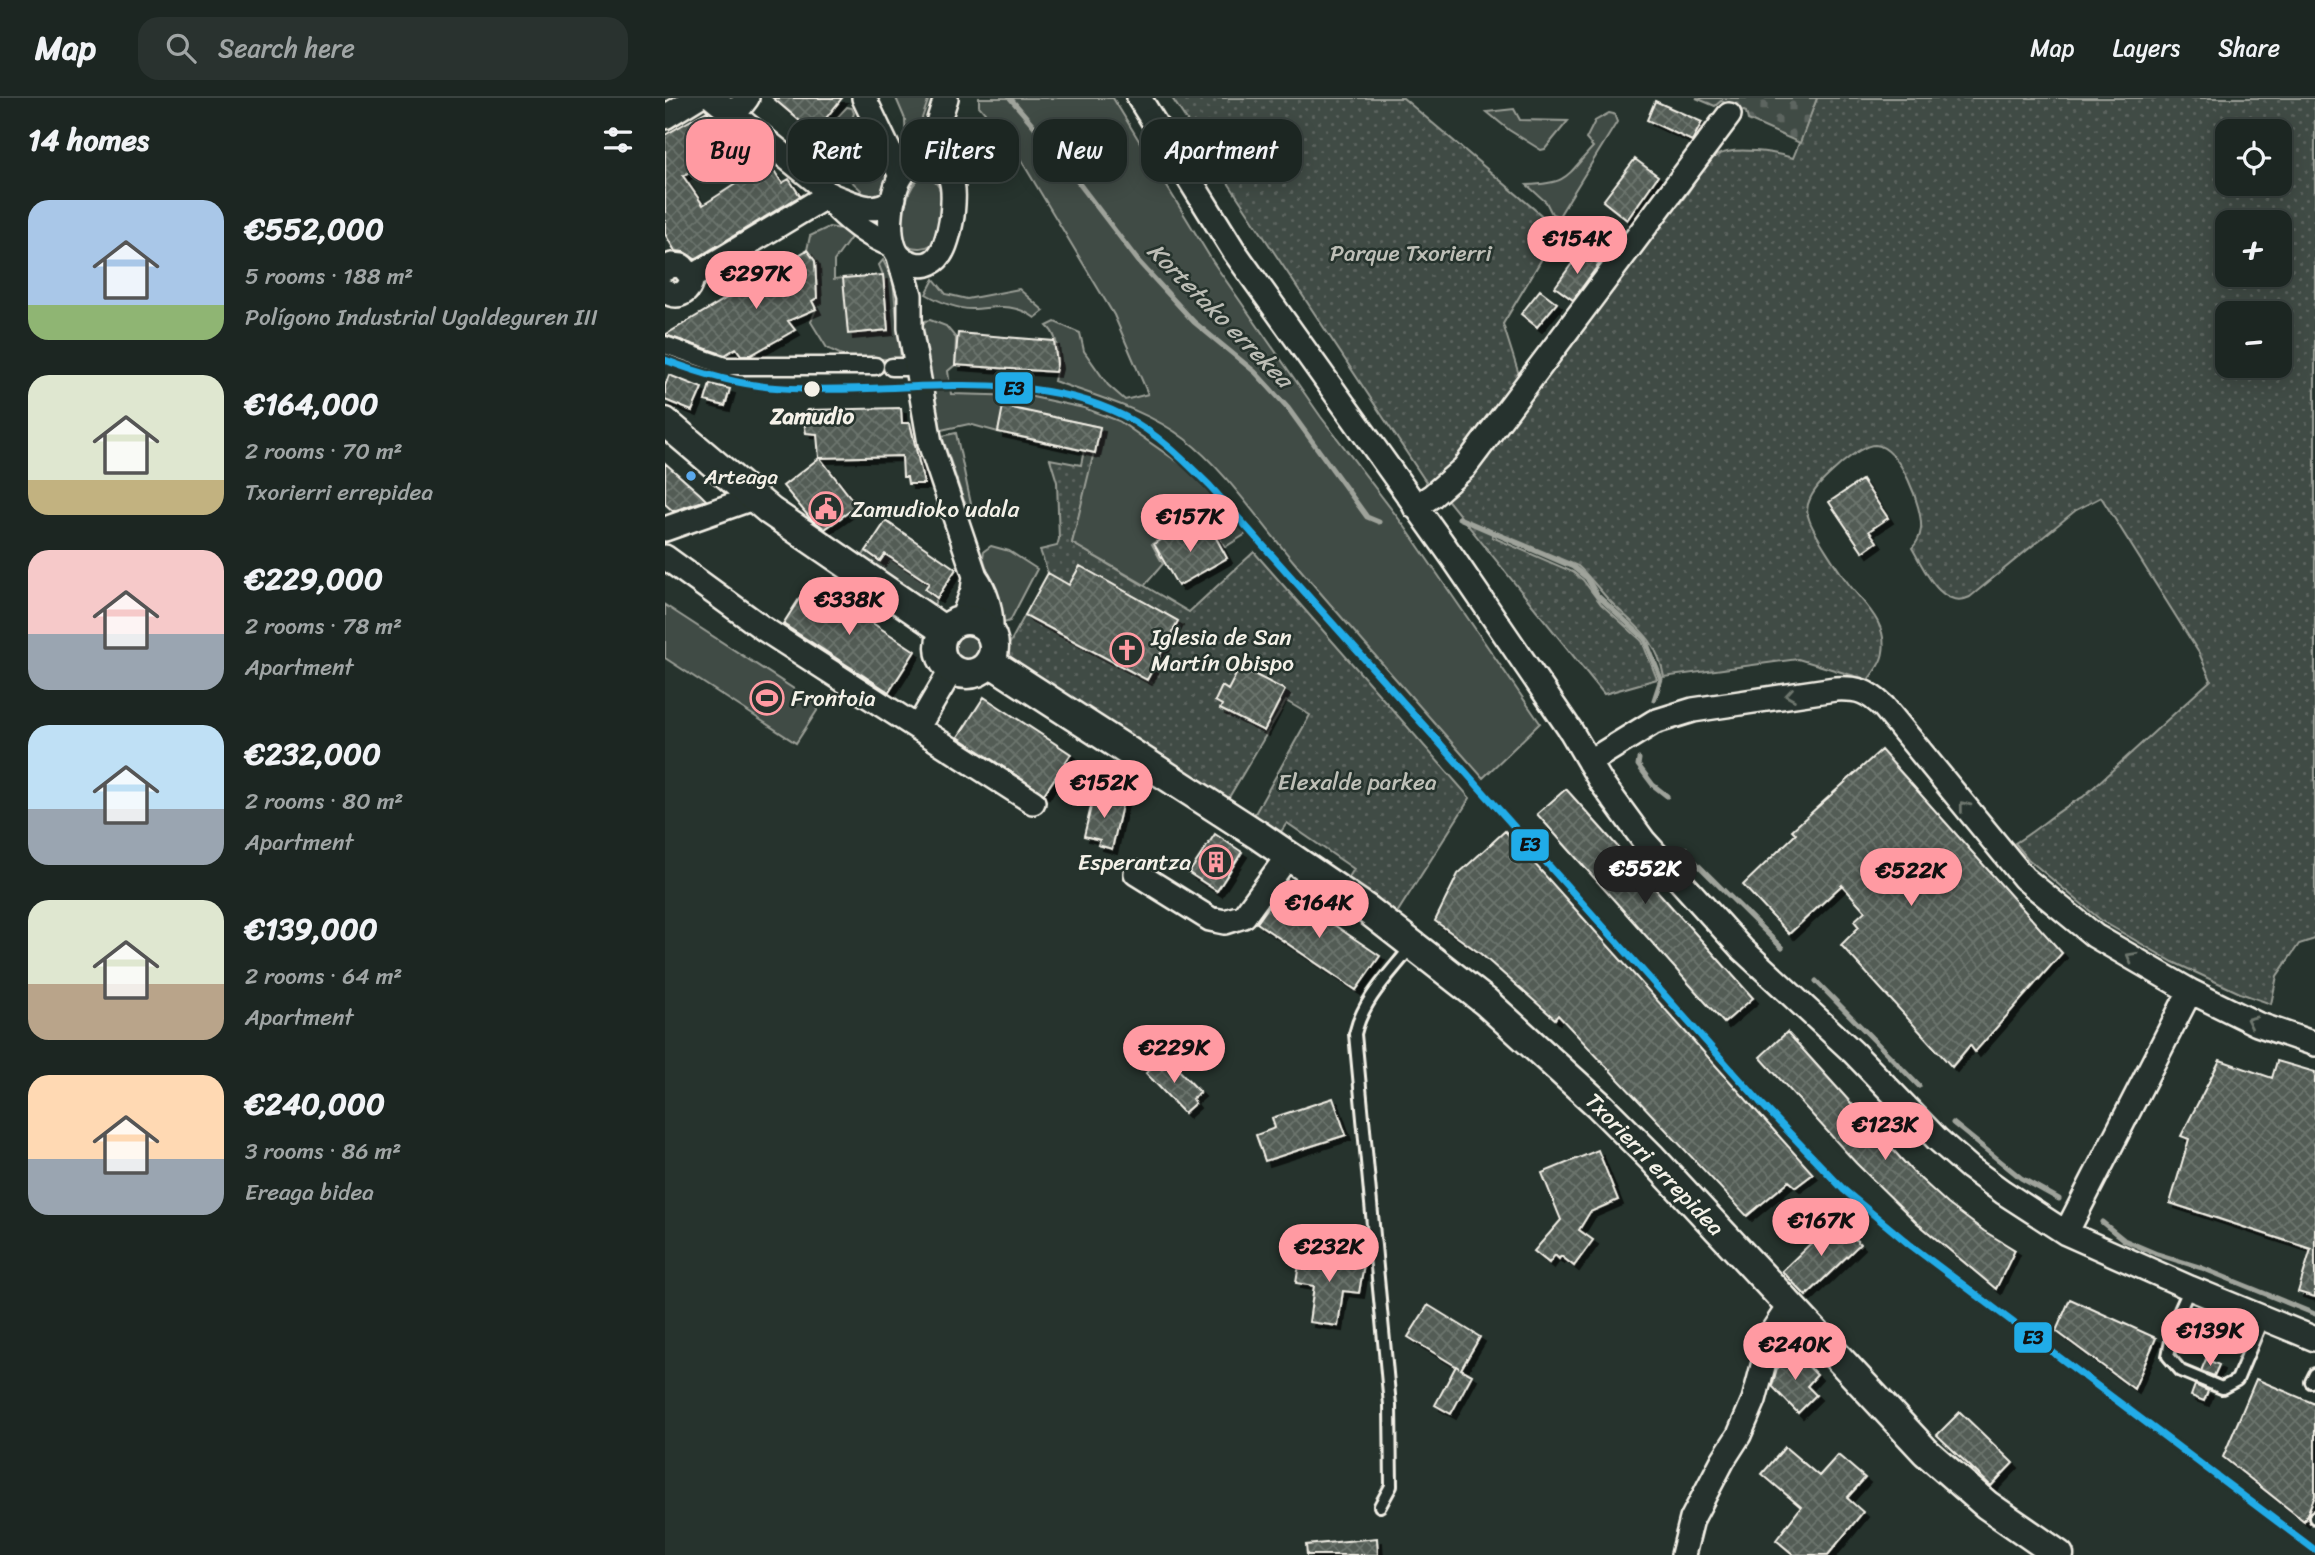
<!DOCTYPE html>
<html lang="en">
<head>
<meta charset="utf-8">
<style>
  :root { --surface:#1c2622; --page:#29322f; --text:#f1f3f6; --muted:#a0a5a5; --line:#3a4340; --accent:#ff9aa2 }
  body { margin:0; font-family:Sriracha,sans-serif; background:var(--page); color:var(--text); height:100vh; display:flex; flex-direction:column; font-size:26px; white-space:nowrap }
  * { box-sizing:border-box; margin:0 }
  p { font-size:23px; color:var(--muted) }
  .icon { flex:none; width:38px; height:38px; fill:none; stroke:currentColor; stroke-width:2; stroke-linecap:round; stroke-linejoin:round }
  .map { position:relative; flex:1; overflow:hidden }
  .panel { display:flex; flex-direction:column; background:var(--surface); width:665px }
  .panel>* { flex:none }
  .top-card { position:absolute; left:21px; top:21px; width:665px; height:63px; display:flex; gap:14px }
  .buttons { position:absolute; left:1550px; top:21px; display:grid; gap:14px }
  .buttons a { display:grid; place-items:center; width:77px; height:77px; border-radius:14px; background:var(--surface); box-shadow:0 4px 18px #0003,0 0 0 2px var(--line); font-size:35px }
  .price { position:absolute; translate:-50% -60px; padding:0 16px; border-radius:24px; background:var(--accent); color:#111; font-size:23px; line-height:46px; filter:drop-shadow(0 2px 4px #0008) }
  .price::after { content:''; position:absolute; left:50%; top:42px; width:21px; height:16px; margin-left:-10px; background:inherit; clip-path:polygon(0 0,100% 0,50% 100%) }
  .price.active { background:#222; color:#fff }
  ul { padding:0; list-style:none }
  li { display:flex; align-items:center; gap:21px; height:175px; padding:0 28px }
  li span { display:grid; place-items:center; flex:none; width:196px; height:140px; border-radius:21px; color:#555 }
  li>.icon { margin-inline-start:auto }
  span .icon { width:84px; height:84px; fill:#fffc; stroke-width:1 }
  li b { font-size:30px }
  h2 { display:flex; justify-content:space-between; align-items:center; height:84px; padding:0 28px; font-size:30px }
  .tag { padding:0 24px; border-radius:21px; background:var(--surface); box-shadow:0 4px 18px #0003,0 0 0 2px var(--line); font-size:24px; line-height:63px }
  .tag.active { background:var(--accent); color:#111 }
  header { display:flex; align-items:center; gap:42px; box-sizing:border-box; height:98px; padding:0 35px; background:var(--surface); border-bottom:2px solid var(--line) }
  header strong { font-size:33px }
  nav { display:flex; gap:38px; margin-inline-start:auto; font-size:24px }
  .search { width:490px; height:63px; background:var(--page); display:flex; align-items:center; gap:18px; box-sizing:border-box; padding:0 24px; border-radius:21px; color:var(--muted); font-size:26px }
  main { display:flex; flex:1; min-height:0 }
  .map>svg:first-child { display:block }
  .grass { fill:url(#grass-dots); stroke:#9a9e96; stroke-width:2; fill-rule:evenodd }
  .cemetery { fill:url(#cemetery-stones); stroke:#9a9e96; stroke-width:2 }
  .garden { fill:#414b45; stroke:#9a9e96; stroke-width:2 }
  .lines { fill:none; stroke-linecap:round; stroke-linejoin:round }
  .stream { stroke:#9fa39b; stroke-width:5 }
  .building { fill:url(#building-cross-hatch); stroke:#f4f1e8; stroke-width:2; filter:url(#shadow) }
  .service-casing { stroke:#f4f1e8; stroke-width:16 }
  .pedestrian-casing { stroke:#f4f1e8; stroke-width:21 }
  .minor-casing { stroke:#f4f1e8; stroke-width:28 }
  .tertiary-casing { stroke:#f4f1e8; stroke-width:33 }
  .service { stroke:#26332d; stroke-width:10 }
  .pedestrian { stroke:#26332d; stroke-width:16 }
  .minor { stroke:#26332d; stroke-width:23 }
  .tertiary { stroke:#26332d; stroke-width:28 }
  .rail-1-casing { stroke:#26332d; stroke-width:12 }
  .rail-1 { stroke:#20ace8; stroke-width:7 }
  .oneway { stroke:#6e766e }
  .stop-dot { fill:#f4f1e8; stroke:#26332d; stroke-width:2.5 }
  .bus-dot { fill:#5aa8eb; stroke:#26332d; stroke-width:2.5 }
  .labels { text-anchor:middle; stroke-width:5; stroke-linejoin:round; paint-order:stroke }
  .bus-label { font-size:21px; fill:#f4f1e8; stroke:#26332d; text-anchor:start }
  .park-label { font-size:23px; fill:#bebfb7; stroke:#26332d }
  .stop-label { font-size:23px; font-weight:bold; fill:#f4f1e8; stroke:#26332d }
  .poi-label { font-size:23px; fill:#f4f1e8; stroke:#26332d; text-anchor:start }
  .street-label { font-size:23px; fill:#f4f1e8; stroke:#26332d }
  .water-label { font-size:24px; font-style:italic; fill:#bcbdb5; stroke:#26332d }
  .line-badge { stroke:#26332d; stroke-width:2.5 }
  .pale-badge-label { font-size:19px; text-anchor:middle; font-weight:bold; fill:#111 }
</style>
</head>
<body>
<header>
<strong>Map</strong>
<div class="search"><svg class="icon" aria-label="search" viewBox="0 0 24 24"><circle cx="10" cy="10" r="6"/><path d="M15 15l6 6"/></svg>Search here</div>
<nav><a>Map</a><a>Layers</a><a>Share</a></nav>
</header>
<main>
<section class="panel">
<h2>14 homes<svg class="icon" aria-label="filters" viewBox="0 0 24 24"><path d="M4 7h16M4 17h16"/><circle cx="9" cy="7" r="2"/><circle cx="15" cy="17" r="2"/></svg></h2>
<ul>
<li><span style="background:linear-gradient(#a9c7e8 75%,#8fb573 0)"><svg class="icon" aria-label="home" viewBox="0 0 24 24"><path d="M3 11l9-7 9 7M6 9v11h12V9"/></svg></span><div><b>€552,000</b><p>5 rooms · 188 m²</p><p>Polígono Industrial Ugaldeguren III</p></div></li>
<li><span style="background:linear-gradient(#dfe7d0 75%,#c2b280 0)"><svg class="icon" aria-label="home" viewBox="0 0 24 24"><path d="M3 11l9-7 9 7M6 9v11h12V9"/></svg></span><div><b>€164,000</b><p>2 rooms · 70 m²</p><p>Txorierri errepidea</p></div></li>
<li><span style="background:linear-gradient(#f6c9c9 60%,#9aa5b1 0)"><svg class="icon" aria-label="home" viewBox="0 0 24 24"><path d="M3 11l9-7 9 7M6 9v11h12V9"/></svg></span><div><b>€229,000</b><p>2 rooms · 78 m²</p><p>Apartment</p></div></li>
<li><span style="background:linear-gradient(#bfe0f5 60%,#9aa5b1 0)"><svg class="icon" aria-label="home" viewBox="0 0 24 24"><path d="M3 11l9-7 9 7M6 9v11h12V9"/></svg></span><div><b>€232,000</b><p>2 rooms · 80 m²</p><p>Apartment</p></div></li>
<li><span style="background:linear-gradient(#dfe7d0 60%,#b9a48a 0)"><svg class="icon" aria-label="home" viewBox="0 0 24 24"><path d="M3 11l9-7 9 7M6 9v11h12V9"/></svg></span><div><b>€139,000</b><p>2 rooms · 64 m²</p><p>Apartment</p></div></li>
<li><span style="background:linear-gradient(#ffd9b3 60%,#9aa5b1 0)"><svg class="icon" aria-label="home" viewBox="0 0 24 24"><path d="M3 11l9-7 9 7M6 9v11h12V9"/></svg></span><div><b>€240,000</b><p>3 rooms · 86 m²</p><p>Ereaga bidea</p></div></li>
</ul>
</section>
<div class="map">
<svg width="1650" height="1457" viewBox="0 0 1650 1457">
  <defs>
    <pattern id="grass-dots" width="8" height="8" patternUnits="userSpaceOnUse" patternTransform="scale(1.75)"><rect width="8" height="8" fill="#414b45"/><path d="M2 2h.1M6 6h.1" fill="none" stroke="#5d6560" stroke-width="1.8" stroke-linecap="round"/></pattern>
    <pattern id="cemetery-stones" width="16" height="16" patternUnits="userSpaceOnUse" patternTransform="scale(1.75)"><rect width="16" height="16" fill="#414b45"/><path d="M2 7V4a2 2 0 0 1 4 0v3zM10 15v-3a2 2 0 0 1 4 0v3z" fill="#5d6560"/></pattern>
    <pattern id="building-cross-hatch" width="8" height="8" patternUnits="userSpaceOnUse" patternTransform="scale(1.75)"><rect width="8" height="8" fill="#525c55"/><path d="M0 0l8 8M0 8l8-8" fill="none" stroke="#6c746d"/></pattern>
    <filter id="shadow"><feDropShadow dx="5" dy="5" stdDeviation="0" flood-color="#0009"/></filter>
  </defs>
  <rect width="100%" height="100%" fill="#26332d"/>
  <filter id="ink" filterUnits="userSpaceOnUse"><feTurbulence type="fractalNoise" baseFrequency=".0143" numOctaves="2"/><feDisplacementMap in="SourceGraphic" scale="14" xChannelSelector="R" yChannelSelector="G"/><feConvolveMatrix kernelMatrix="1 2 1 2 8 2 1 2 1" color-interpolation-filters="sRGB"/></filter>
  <g filter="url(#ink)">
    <path class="grass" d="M507,0H738L894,132L838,226L856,283L787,374L765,390Z
      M1152,0H1650V841L1634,846L1612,878L1606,906L1575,895L1508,864L1437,823L1363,761L1350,745C1374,731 1393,711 1418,699L1546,582L1534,555L1436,399L1411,412L1305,499C1276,513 1259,470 1247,450C1252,445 1255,439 1256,431C1258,410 1235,348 1210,347C1199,347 1185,359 1177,365C1166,375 1151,387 1145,401C1142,407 1141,414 1144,421C1148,434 1174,473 1183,485C1198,505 1223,525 1218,554C1217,564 1209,574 1203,582L1133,561L999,579C991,536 969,529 942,500C932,489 924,478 913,468L829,433L827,439L908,474L918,482L936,506L977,543L992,581L939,596L776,394L993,123C1000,117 1009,112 1015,105C1043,72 1036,48 1090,53C1103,54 1115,56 1128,60ZM1563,33H1615V86H1563ZM1563,124H1615V177H1563ZM1563,215H1615V268H1563Z
      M419,352L430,355L407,445L524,514L589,454L805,700L730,818L681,784L689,771L622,725L613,738L587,721L645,617L621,603L560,706L339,556L360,517L513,523L415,468L404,487L383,475L375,452L392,448L394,441L392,384L385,361L416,367Z"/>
    <path class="cemetery" d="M1031,0H1152L1135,45L1083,22L1081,14L1056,3L1050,8Z"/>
    <path class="garden" d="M231,0H264L248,46L245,49L241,46L240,21Z
      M314,0H448L548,164L656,319L740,429L875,625L818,680C755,608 691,537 629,464C596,426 560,371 520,341C482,312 433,299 389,283C393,266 397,241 382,228L390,224L415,235L419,253L443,287L460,302L483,296L449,217L347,47L314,8Z
      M182,9L187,10L189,15L185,28L140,54L136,49L167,24Z
      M849,11L855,22L903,23L880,51L876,52L844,32L822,14Z
      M944,15L949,16L952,24L894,118L887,116L881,104L862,87C905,85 901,78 928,49L921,41L930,23Z
      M202,49L206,55L210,52C218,74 225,72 218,98L190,100L196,92L169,67Z
      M253,81C257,81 261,80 265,81C286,89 274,132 268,146C259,151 252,151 242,148C234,128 239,96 253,81Z
      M164,129L176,131L187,138L169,163V181L178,180L223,232L218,177L214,167L218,162L228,183L236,261H185L162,250L146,224L151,211L147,203L152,200L150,163L142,152L145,138Z
      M269,181L281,196L302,201L354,191L379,213L370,220C350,205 333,209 310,211C294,212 275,204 261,196Z
      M265,222L281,228L291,240L290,267L283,273L286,296L363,298L419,310L454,323L517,367L563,413L581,436L560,449L547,428L530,418L487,446L498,466L480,487L407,445L435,329L339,309L333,334L304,326L276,332L257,229L260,223Z
      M291,335L306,406L302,407L299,403L277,338Z
      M326,448L344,453L372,471L345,523L339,525L318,459L319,453Z
      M201,453L215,463L220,456L264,485L260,491L272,500L269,507L197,459Z
      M0,507L155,608L131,645L0,560Z
      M287 550a15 15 0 1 1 30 0a15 15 0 1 1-30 0Z"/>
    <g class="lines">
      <path class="stream" d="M345,0L381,42L474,164L529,224L590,274L623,310L702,419L714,424
        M794,420L908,469L922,480L932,497L980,541L996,581L989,602
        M974,661L973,667L988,687L1002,698
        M1021,751L1027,761L1117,850
        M1151,883L1254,988
        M1288,1025L1356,1080L1394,1101
        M1437,1124L1459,1142L1492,1156L1537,1170L1650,1216"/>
    </g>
    <path class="building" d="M108,0H177L149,35Z
      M990,3L1037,24L1027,43L982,22Z
      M42,13L53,32L49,34L55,46L49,49L53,55L18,78L38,107L100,67L104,75L110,74L117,85L124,81L135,98L30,161L19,154L10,153L0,136V37Z
      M970,61L993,78L962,122L938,103Z
      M142,152L150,163L152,200L147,203L151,211L123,223L130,232L86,257H76L71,250L60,257L0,237Z
      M916,153L934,166L908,202L890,189Z
      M218,177L223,232L183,236L178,180Z
      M875,192L892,205L872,229L856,216Z
      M293,235L389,243L392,266L390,274L290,267Z
      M4,277L37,290L27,313L0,302V288Z
      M45,286L65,291L60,308L40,303Z
      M338,308L435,329L430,355L333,334Z
      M236,310L237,325H245L259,386H243L242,379H238L237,358L155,360L192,408L160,431L144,419L118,388L154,360L152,336L141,335L138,318L143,312Z
      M0,365L35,396L41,402L8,413L0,406Z
      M1197,382L1223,420L1204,433L1212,444L1198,454L1164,404Z
      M221,423L291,471L272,500L260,491L264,485L220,456L215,463L201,453Z
      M521,428L528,440L545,429L562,460L513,488L489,446Z
      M415,468L513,523L482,582L360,517L383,475L404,487Z
      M145,484L250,553L224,594L118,526Z
      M575,569L620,592L599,633L555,611L557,607L550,603L557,588L563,592Z
      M319,599L406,656L379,696L293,639Z
      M1216,652L1397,855L1310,954L1305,947L1287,969L1176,847L1194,829L1189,823L1200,813L1177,787L1124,836L1078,787L1131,736L1127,732Z
      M901,691L1088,900L1059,925L872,716Z
      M429,696L458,703L447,751L433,747L435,742L419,738Z
      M840,733L1148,1076L1131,1089L1124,1083L1082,1118L893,917L890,921L816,856L770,823L793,776Z
      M550,736L577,754L552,793L524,775Z
      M616,791L715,858L691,892L592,825Z
      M1122,934L1247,1073L1283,1106L1319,1133L1350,1152L1331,1191L1251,1124L1191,1065L1095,959Z
      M1555,962L1607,980L1612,963L1650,974V1199L1633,1194L1646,1151L1505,1105L1524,1041L1516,1038Z
      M505,963L535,994L527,1001L530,1005L519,1015L481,975L492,965L497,971Z
      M668,1000L681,1037L600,1063L591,1037L610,1030L607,1020Z
      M933,1052L953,1102L925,1114L914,1132L928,1142L909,1168L896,1158L894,1161L890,1157L884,1165L869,1153L896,1122L877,1075Z
      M1171,1121L1195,1146L1141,1198L1117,1173Z
      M636,1154L683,1162L684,1157L700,1160L694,1195L678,1193L673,1228L644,1224L649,1188L631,1185Z
      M1405,1201L1491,1240L1469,1291L1391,1233Z
      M763,1207L815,1239L796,1271L807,1277L786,1316L770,1307L791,1268L794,1270L743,1239Z
      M1129,1253L1152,1277L1142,1288L1151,1297L1133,1315L1107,1288L1112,1270Z
      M1541,1261L1554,1267L1549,1278L1536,1273Z
      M1591,1281L1650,1306V1398L1639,1423L1558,1359Z
      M1530,1287L1543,1293L1539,1303L1526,1298Z
      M1295,1314L1348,1365L1326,1388L1272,1337Z
      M1120,1349L1154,1378L1173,1357L1200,1380L1182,1400L1198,1414L1163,1457H1129L1111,1442L1136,1409L1097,1376Z
      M712,1440L713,1457H642L641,1447Z"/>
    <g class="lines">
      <defs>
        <path id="service" d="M167,52L210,24
          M430,680L455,676L470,660
          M1525,1190L1510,1223L1503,1258L1516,1273L1557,1290L1572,1282L1598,1220
          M1646,1284L1650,1276
          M715,1408L726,1388L725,1307L690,936C698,901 725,876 746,849
          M1650,1419V1420"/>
        <path id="pedestrian" d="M0,247L60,268H210
          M227,269H240"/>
        <path id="minor" d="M48,0L152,84C161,93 165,101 172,110C188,126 206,139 227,147
          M199,0L236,78
          M474,0L569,153L788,460L906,633L936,684L979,743L1077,851L1188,954L1272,1041L1305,1070L1338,1094L1401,1135L1525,1190L1650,1241
          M69,17L82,0
          M0,19L31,0
          M254,65C291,64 290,89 287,118C283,143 276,180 239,162C218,151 225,93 237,77C241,70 247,68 254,65Z
          M263,65L268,40L281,0
          M168,98C189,106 211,119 229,100
          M234,159L245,197V230L265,345L310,478L308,492L297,522
          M0,171L7,167L17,168L27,179C25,194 14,202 0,193
          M27,179L165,96
          M750,409L767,398L799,370L1064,17
          M0,431L88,400
          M0,459L99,531L368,704
          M310,478C323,496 327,515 326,537
          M253,629L287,571
          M924,664L989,624L1028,612L1170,591C1194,590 1202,593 1219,609L1359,780L1430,838L1525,893L1592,926L1650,946
          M471,775L545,821L560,824L579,818L623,758
          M1401,1135L1525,893
          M1018,1457L1027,1421L1058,1362L1074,1337L1089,1302L1107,1234L1125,1207"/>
        <path id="tertiary" d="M0,324L105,413L280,533
          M275 549a27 27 0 1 1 54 0a27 27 0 1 1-54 0Z
          M325,564L593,737L703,812L821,904L934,1007L987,1060L1261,1354L1322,1407L1394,1457"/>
      </defs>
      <use href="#service" class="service-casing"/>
      <use href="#pedestrian" class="pedestrian-casing"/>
      <use href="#minor" class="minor-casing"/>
      <use href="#tertiary" class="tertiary-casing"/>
      <use href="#service" class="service"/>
      <use href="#pedestrian" class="pedestrian"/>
      <use href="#minor" class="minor"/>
      <use href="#tertiary" class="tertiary"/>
      <defs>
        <path id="rail-1" d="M0,262C39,277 77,288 118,290C228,298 357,266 459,318C492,335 519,362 545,388L1095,1004L1179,1092L1244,1146L1650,1452"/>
      </defs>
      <use href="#rail-1" class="rail-1-casing"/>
      <use href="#rail-1" class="rail-1"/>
    </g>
    <defs><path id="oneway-chevron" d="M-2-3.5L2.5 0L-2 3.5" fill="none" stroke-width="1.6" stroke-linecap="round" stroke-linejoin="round" transform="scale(1.75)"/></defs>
    <g class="oneway">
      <use href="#oneway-chevron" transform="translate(1125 597) rotate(171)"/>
      <use href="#oneway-chevron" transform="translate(1299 708) rotate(-129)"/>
      <use href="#oneway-chevron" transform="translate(1466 859) rotate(-150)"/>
      <use href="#oneway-chevron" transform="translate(1586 923) rotate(-155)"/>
    </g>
  </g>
  <defs>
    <symbol id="civic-ring" viewBox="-11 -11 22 22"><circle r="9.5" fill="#26332d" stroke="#ff9aa2" stroke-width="1.5"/><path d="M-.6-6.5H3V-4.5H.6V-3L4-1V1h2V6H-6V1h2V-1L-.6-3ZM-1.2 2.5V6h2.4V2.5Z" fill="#ff9aa2"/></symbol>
    <symbol id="church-ring" viewBox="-11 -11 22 22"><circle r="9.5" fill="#26332d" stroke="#ff9aa2" stroke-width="1.5"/><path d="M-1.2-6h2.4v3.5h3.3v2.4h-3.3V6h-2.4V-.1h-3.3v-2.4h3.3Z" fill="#ff9aa2"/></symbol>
    <symbol id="stadium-ring" viewBox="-11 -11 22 22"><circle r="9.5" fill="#26332d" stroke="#ff9aa2" stroke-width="1.5"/><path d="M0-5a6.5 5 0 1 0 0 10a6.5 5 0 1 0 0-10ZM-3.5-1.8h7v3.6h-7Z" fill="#ff9aa2"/></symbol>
    <symbol id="building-ring" viewBox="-11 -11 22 22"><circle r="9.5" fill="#26332d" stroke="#ff9aa2" stroke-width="1.5"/><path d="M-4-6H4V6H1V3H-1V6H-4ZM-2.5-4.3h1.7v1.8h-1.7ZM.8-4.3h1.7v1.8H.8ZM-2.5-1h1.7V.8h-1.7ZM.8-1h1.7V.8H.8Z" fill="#ff9aa2"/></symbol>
  </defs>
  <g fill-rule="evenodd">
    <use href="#civic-ring" x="142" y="392" width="38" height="38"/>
    <use href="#church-ring" x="443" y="533" width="38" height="38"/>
    <use href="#stadium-ring" x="83" y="581" width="38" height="38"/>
    <use href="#building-ring" x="532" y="745" width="38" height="38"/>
  </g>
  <circle class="stop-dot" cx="147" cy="291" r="9"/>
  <circle class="bus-dot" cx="26" cy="378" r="6"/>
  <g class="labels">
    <g class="bus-label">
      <text x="39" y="386">Arteaga</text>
    </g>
    <g class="park-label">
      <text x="746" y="163">Parque Txorierri</text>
      <text x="692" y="692">Elexalde parkea</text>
    </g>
    <g class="stop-label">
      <text x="147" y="326">Zamudio</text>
    </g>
    <g class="poi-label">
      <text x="186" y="419">Zamudioko udala</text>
      <text x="486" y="547">Iglesia de San<tspan x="486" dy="26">Martín Obispo</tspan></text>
      <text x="126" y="608">Frontoia</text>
      <text x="526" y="772" text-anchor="end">Esperantza</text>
    </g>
    <g class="street-label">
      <text transform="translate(990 1066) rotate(46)" y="8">Txorierri errepidea</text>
    </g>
    <g class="water-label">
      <text transform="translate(555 217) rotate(45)" y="8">Kortetako errekea</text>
    </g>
  </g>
  <g class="line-badge">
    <rect x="329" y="273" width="40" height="34" rx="7" fill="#20ace8"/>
    <rect x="845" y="730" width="40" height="34" rx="7" fill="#20ace8"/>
    <rect x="1348" y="1223" width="40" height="33" rx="7" fill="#20ace8"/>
  </g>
  <g class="pale-badge-label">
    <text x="349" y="297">E3</text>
    <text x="865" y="753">E3</text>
    <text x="1368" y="1246">E3</text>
  </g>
</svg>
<div class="buttons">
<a><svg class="icon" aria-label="locate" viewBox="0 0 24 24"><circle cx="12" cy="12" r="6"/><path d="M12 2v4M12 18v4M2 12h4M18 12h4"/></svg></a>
<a>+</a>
<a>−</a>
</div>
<b class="price" style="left:912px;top:178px">€154K</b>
<b class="price" style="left:91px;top:213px">€297K</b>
<b class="price" style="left:525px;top:456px">€157K</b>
<b class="price" style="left:184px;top:539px">€338K</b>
<b class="price" style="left:439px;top:722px">€152K</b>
<b class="price active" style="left:980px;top:808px">€552K</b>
<b class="price" style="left:1246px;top:810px">€522K</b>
<b class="price" style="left:654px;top:842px">€164K</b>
<b class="price" style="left:509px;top:987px">€229K</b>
<b class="price" style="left:1220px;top:1064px">€123K</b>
<b class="price" style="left:1156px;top:1160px">€167K</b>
<b class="price" style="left:664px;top:1186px">€232K</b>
<b class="price" style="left:1545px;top:1270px">€139K</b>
<b class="price" style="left:1130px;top:1284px">€240K</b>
<div class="top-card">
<a class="tag active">Buy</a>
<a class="tag">Rent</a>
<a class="tag">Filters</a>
<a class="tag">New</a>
<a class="tag">Apartment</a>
</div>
</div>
</main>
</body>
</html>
